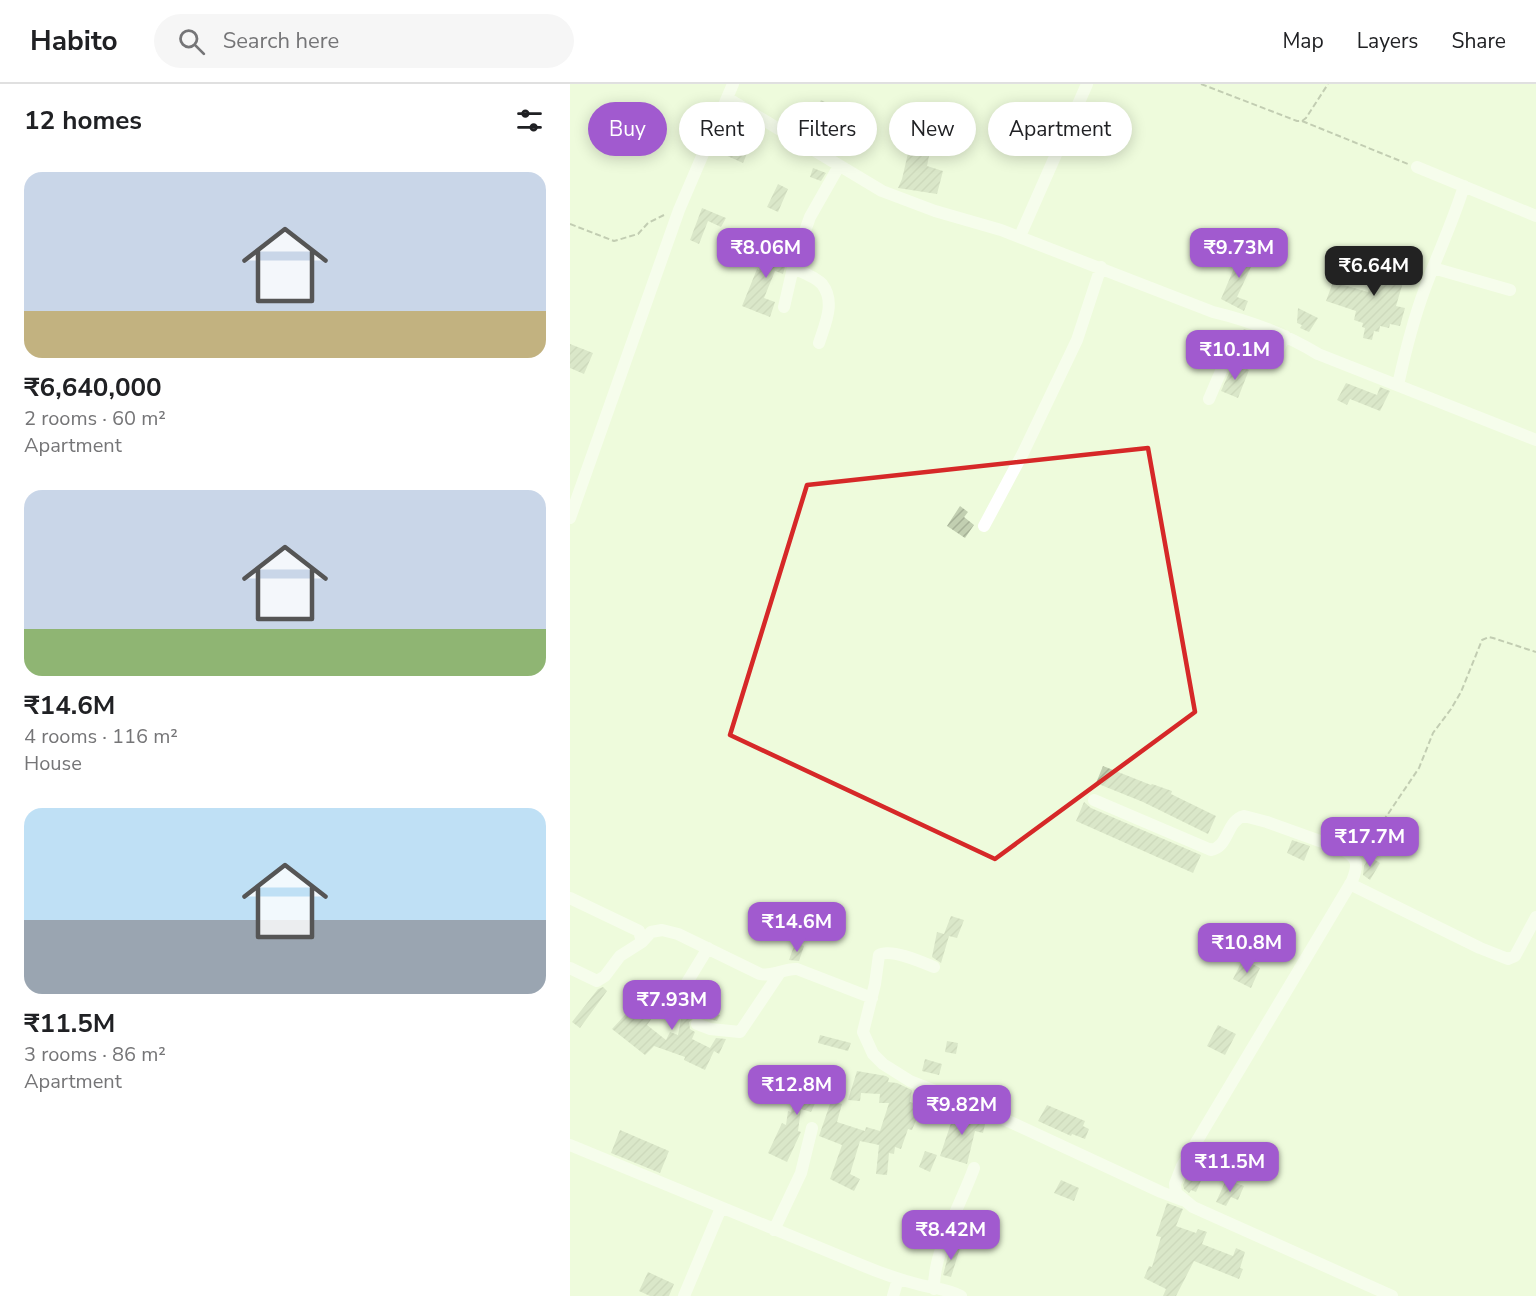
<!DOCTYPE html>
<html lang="en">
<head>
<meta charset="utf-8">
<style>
  :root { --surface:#fff; --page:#f6f6f6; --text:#202124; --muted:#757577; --line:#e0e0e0; --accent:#a15acf }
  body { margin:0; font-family:"Nunito Sans",sans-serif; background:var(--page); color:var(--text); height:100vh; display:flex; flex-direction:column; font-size:22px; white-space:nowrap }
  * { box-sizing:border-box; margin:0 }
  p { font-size:20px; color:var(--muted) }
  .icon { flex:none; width:33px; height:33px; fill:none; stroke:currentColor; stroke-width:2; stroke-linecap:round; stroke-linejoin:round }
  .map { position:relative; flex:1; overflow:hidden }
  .panel { display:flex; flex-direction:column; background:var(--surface); width:570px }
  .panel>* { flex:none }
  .top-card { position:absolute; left:18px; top:18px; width:570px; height:54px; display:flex; gap:12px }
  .price { position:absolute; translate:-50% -51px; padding:0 14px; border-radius:12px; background:var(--accent); color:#fff; font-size:20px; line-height:39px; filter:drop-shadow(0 2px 3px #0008) }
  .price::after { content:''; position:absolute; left:50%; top:36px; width:18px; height:14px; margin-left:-9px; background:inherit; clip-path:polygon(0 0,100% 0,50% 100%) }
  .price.active { background:#222; color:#fff }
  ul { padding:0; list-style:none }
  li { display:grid; align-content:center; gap:12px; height:318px; padding:0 24px }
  li span { display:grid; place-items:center; height:186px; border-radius:18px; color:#555 }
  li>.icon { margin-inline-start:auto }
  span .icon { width:108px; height:108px; fill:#fffc; stroke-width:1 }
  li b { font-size:26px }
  h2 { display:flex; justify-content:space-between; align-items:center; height:72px; padding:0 24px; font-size:26px }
  .chip { padding:0 21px; border-radius:27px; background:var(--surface); box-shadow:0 3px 15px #0003; font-size:21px; line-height:54px }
  .chip.active { background:var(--accent); color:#fff }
  header { display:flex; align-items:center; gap:36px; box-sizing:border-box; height:84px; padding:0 30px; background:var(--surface); border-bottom:2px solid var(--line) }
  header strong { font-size:28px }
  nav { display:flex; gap:33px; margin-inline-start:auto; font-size:21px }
  .search { width:420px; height:54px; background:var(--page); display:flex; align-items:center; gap:15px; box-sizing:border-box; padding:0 21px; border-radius:33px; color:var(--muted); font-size:22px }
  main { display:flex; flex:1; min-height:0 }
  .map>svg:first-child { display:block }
  .building { fill:url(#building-hatch) }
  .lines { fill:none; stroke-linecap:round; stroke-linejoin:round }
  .path { stroke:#8c957f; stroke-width:2; stroke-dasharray:6 3; stroke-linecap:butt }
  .minor { stroke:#fff; stroke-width:12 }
  .marked { fill:none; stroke:#d62828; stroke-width:4.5; stroke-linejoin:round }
</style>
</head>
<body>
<header>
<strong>Habito</strong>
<div class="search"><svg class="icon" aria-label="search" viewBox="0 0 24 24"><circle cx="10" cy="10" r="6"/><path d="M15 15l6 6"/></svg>Search here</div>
<nav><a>Map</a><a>Layers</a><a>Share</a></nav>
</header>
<main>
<section class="panel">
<h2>12 homes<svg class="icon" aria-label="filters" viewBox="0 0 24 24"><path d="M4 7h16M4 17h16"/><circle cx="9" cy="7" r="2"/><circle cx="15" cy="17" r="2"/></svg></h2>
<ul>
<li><span style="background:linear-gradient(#c9d6e8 75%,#c2b280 0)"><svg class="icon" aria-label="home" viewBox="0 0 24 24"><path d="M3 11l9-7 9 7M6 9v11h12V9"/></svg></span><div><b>₹6,640,000</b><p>2 rooms · 60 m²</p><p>Apartment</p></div></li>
<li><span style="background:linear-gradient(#c9d6e8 75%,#8fb573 0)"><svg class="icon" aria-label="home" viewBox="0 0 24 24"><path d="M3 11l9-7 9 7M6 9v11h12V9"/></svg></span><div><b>₹14.6M</b><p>4 rooms · 116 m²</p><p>House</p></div></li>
<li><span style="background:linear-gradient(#bfe0f5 60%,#9aa5b1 0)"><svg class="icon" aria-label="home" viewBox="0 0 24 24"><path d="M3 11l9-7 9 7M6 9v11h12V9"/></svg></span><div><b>₹11.5M</b><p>3 rooms · 86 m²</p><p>Apartment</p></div></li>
</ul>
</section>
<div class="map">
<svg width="966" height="1212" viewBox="0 0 966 1212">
  <defs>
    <pattern id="building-hatch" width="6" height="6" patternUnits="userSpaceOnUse" patternTransform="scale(1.5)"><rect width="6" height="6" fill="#c2cfb1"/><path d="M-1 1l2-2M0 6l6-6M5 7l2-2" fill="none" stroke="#a6b197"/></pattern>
  </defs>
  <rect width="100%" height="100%" fill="#eefbdc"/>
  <path class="building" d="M251,16L269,25L255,53L237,44Z
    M336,55L358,61L356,71L359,72L357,82L373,87L367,110L328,104L332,95L339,65L334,64Z
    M158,57L178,67L173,79L153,70Z
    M243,84L256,89L251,97L240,93Z
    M208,100L218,105L208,128L197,123Z
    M132,124L156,134L151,143L138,137L129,160L120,156Z
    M199,158L220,165L213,190L205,187L194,214L205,218L200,233L172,222L187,185L189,186Z
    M673,163L687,170L667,213L678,217L674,227L651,215Z
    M797,168L813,174L812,178L837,185L826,222L835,224L830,242L820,240L819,244L810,242L809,248L804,247L802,256L793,254L795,244L792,243L793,239L784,236L786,227L756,217L763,198L798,208L804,184L793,180Z
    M728,224L748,234L739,248L730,244L732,241L727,239Z
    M674,245L704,256L698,268L668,257Z
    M0,260L23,269L14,290L0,284Z
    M663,280L679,286L668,314L651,307Z
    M776,299L807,311L810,303L820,307L810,327L780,315L777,321L767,316Z
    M390,422L398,428L394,433L404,441L395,454L377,442Z
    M533,682L581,701L582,700L602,707L601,710L646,732L638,750L573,718L526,699Z
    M514,718L521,724L631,771L623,789L506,737Z
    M722,756L740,762L734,777L717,769Z
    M800,773L810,779L800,796L793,791L794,782Z
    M381,832L394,836L387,854L379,852L371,879L362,873L367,848L374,850Z
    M225,859L234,862L229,877L219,876Z
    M673,875L690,884L681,904L663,895Z
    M33,903L37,907L10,944L2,938L28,905Z
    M106,909L130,922L132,915L148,920L145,929L150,931L147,937L126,932L119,938L120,945L125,948L122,955L140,964L146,954L156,955L149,970L144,967L135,986L114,976L115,973L84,962L75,971L42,945L66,919L84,931L77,941L96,956L100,948L108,951L112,931L98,924Z
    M648,941L666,950L655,971L637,962Z
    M250,951L281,959L278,967L248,959Z
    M377,957L388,959L386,970L375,968Z
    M355,975L372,980L369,991L352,987Z
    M287,987L316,992L319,994L318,998L327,999L342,1006L340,1018L352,1022L342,1046L338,1045L331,1065L325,1063L324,1070L319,1069L317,1091L306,1090L309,1061L290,1057L280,1090L290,1095L284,1107L260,1095L272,1061L249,1052L261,1017L272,1020L267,1038L295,1047L296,1043L310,1047L319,1019H309L310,1010L291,1009L290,1017L278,1016Z
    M231,990L257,994L241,1028L231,1025L228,1047L231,1048L217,1078L198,1069L212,1039L216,1041L218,1027L221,1028Z
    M477,1021L515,1037L513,1042L519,1045L515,1055L502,1050L501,1052L468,1037Z
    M386,1024L416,1036L413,1049L405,1047L397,1080L370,1072Z
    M50,1046L99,1067L90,1089L41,1069Z
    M355,1067L367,1071L360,1088L349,1083Z
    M620,1085L634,1090L626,1108L621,1106L619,1109L614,1105L613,1101Z
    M491,1096L509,1104L504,1117L484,1109Z
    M656,1096L674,1102L668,1116L661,1113L656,1122L646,1118Z
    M597,1119L613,1125L606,1142L626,1149L628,1145L637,1148L632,1160L663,1172L666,1164L675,1168L670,1184L673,1185L669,1195L624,1177L606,1212H593L596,1205L574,1194L579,1182L582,1183L591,1153L586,1152Z
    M381,1161L390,1164L381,1193L373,1191Z
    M78,1188L104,1200L99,1212H80L69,1207Z"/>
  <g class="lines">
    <path class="path" d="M631,0L727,37H732L736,34L758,0
      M732,37L838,80
      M0,140L44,157L68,150L78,139L94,131
      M793,767L849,684L863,649L881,625L891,608L912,556L919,553L923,554L966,568"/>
    <path class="minor" d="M157,14L312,107L365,127L431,146L643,228C681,237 715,250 748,270L966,356
      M847,83L966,132
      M450,152L517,0
      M223,184C232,188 246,193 252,200C266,218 255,240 249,259
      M863,184L940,206
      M214,223L225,175L240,133L269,82
      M828,301C835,269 843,237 854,207C867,171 883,138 894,102
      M639,315L657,273L668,269L689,276L703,277L715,252
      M0,434L109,126L163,0
      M414,442L453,369L507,256L531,183
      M524,716L641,766C659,763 656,737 674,732L697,738L772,765C788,774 789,780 782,797L612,1082L605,1100L606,1109L623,1123L822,1212
      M780,800L910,864L938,875L945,872L966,833
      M0,814L69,847L72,858L81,848L92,846L108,850L190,890C204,893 214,884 227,885L302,914
      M364,883C352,878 320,864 309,871L305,900L293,948L303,970L313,980L340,997L421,1029L591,1108L612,1116
      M0,884L27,897L35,892L50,872L72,858
      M113,905L138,864
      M127,940L140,945L170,948L209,890
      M0,1061L289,1180C308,1188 327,1195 347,1200C364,1205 375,1204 391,1212
      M204,1146L231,1089L242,1044
      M364,1205C363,1168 391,1120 404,1084
      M114,1212L151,1124
      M323,1212L328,1195"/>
  </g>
  <path d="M0 0H966V1212H0ZM578,364L625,628L425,775L160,651L237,401Z" fill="#eefbdc" fill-opacity=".55" fill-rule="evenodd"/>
  <path class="marked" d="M578,364L625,628L425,775L160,651L237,401Z"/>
</svg>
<b class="price" style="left:196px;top:195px">₹8.06M</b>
<b class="price" style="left:669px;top:195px">₹9.73M</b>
<b class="price active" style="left:804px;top:213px">₹6.64M</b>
<b class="price" style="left:665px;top:297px">₹10.1M</b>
<b class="price" style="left:800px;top:784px">₹17.7M</b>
<b class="price" style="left:227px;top:869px">₹14.6M</b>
<b class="price" style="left:677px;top:890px">₹10.8M</b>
<b class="price" style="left:102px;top:947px">₹7.93M</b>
<b class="price" style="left:227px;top:1032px">₹12.8M</b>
<b class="price" style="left:392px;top:1052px">₹9.82M</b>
<b class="price" style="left:660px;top:1109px">₹11.5M</b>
<b class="price" style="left:381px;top:1177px">₹8.42M</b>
<div class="top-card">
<a class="chip active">Buy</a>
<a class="chip">Rent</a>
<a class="chip">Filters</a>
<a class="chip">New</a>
<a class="chip">Apartment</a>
</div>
</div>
</main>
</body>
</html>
